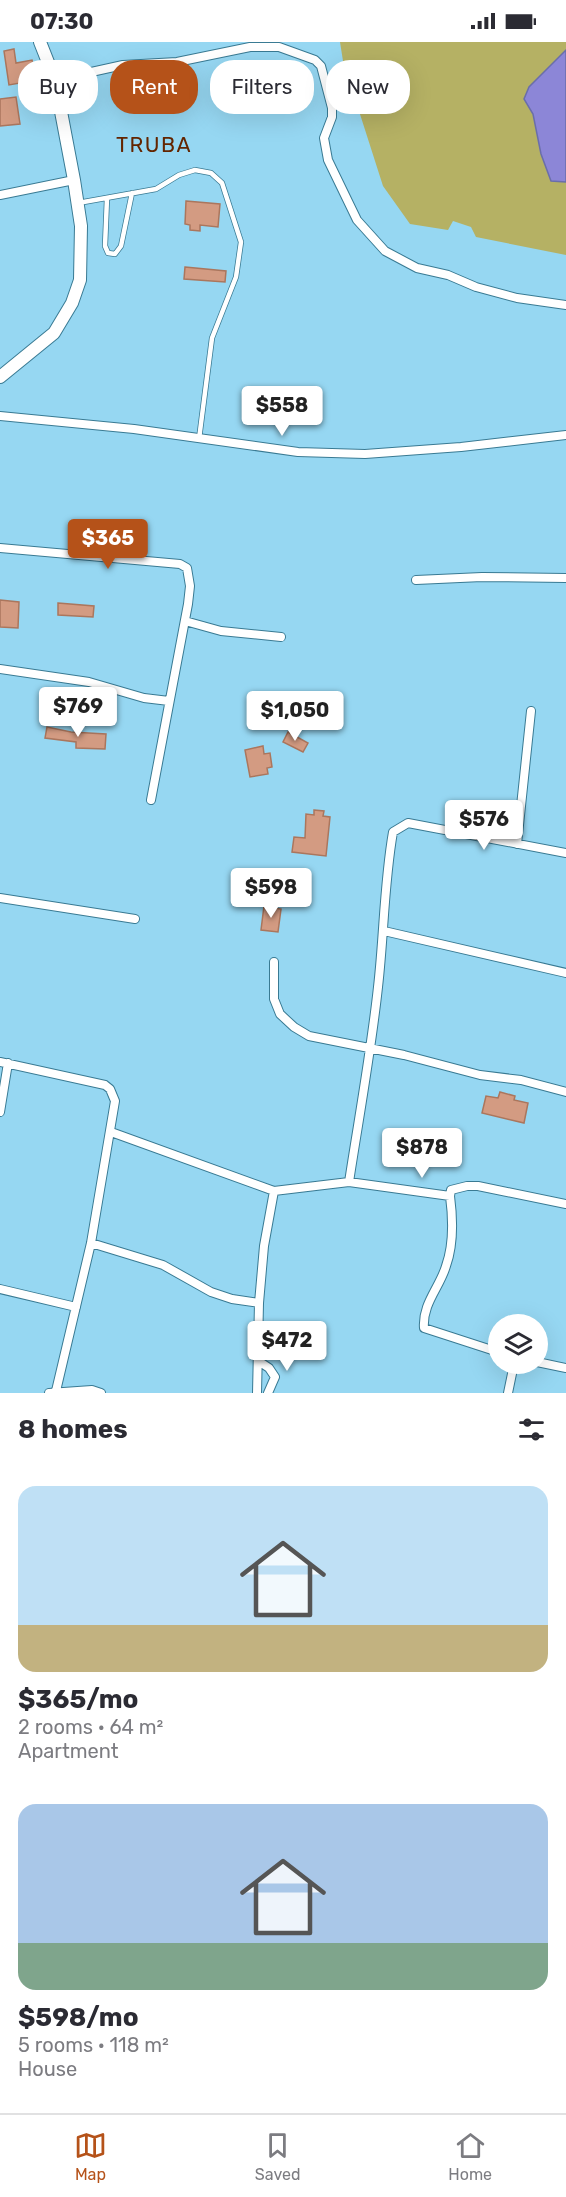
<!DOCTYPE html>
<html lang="en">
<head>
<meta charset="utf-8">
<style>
  :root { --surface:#fff; --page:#f2f2f3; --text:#2b2b33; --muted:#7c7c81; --line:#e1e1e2; --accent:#b55219 }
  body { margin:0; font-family:Rubik,sans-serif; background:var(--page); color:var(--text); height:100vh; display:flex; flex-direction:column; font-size:22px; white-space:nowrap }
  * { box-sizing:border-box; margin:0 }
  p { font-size:20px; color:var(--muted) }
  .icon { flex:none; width:33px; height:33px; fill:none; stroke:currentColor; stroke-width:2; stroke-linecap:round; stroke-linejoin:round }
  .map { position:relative; height:1351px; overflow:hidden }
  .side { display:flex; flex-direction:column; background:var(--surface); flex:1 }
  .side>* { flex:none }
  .guide { position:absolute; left:18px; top:18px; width:531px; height:54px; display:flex; gap:12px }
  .fabs { position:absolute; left:488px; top:1272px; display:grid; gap:12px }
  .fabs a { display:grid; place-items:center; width:60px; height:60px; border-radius:50%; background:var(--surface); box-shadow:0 6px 24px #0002; font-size:30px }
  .price { position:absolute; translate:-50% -51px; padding:0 14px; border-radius:6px; background:#fff; color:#222; font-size:20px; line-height:39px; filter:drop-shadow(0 2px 3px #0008) }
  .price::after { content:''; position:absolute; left:50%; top:36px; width:18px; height:14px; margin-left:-9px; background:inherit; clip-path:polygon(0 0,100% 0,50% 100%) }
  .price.selected { background:var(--accent); color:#fff }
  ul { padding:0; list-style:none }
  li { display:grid; align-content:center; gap:12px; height:318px; padding:0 18px }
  li span { display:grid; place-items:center; height:186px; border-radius:18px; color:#555 }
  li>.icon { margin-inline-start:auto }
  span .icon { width:108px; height:108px; fill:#fffc; stroke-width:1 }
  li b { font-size:26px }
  h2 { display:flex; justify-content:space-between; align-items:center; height:72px; padding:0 18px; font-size:26px }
  .chip { padding:0 21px; border-radius:24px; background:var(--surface); box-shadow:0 6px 24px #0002; font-size:21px; line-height:54px }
  .chip.selected { background:var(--accent); color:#fff }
  .status { display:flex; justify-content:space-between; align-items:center; height:42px; padding:0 30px; background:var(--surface); direction:ltr }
  .status svg { height:16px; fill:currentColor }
  .menu { display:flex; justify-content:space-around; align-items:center; height:84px; border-top:2px solid var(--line); background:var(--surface); font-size:16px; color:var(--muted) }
  .menu a { display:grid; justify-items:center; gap:3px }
  .menu .selected { color:var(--accent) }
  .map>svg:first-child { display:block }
  .green { fill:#b5b164 }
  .water { fill:#8c86d7; stroke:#6a6eaa; stroke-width:1.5 }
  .building { fill:#d39b82; stroke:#ab765d; stroke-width:1.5 }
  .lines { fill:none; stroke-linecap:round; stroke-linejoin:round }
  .lane-casing { stroke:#397a93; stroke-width:6 }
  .street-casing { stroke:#397a93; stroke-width:10 }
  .secondary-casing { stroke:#397a93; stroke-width:14 }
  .lane { stroke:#fff; stroke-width:4.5 }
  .street { stroke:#fff; stroke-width:8 }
  .secondary { stroke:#fff; stroke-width:12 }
  .labels { text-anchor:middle; stroke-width:4.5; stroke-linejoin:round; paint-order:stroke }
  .quarter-label { font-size:21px; letter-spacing:1.5px; fill:#632500; stroke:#96d7f2 }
</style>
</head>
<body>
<div class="status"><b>07:30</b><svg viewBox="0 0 49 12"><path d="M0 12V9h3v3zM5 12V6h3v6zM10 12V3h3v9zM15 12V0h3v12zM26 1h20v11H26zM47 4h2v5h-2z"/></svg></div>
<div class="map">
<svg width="566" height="1351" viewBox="0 0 566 1351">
  <rect width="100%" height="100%" fill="#96d7f2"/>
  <path class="green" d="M340,0H566V8L529,45L525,57L533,72L541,112L551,138L566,140V213L476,195L471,185L453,179L448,188L410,182L383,144L343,19Z"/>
  <path class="water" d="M566,8V140L551,139L541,112L533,72L524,57L529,45Z"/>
  <path class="building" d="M14,7L16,21L32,18L37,38L9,43L4,9Z
    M16,55L20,82L0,84V57Z
    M186,159L220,162L218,185L200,183V189L190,188V183L185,182Z
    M185,225L226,229L225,240L184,237Z
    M0,558L19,560L18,586L0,585Z
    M58,561L94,564L93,575L58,573Z
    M47,685L71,690L106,692L105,707L76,706V700L45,696Z
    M288,690L308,701L303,710L283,700Z
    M263,704L264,712L270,711L272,725L267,726L268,732L250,735L245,708Z
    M314,768L324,769L323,774L330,775L326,814L292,810L294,795L305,796L306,772L314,773Z
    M264,864L281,867L278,890L261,888Z
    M500,1050L515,1054L514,1058L528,1061L524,1081L482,1071L486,1054L498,1056Z"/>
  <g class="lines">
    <defs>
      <path id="lane" d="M107,156L105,204L108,211L115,212L121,204L132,151
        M78,161L156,147L179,133L195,128L211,131L222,141L241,200L236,235L212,296L199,397"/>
      <path id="street" d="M55,38L123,23L177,20L250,5H279L315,18L321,24L332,66V75L324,96L328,118L357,178L385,209L417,226L448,233L476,245L517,256L566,263
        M0,153L74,138
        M0,374L134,387L298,410L365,412L461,405L566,393
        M0,506L180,522L187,526L190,544L188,562L151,758
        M416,538L482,535L566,536
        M185,579L221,589L281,595
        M0,627L89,640L144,656L169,659
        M517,802L531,669
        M0,856L135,877
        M384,889L566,931
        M274,920V957L280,972L294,985L309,994L404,1013L480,1033L521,1038L566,1050
        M0,1020L105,1043L110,1047L115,1059L91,1201L56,1349
        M0,1070L8,1021
        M111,1090L274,1149L349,1140L450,1154L451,1148L467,1144H478L566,1162
        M349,1140C359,1075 371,1010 378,945C384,893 384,841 393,790L408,781L566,811
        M450,1154C453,1177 454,1202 446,1224C440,1245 422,1262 424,1286L498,1310
        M91,1201L163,1223L211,1250L232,1257L259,1261
        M0,1247L76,1265
        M260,1320L269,1326L275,1335L268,1351
        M537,1320L566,1326
        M49,1351L92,1348L101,1351
        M257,1351L259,1261L264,1204L274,1149
        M508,1351L514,1322"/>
      <path id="secondary" d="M0,335L54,291L72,261L80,238L81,184L74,138L55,38L40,0"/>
    </defs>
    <use href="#lane" class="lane-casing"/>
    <use href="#street" class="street-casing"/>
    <use href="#secondary" class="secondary-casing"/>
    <use href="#lane" class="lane"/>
    <use href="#street" class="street"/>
    <use href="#secondary" class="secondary"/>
  </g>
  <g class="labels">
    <g class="quarter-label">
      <text x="154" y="110">TRUBA</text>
    </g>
  </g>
</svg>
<div class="fabs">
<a><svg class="icon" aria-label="layers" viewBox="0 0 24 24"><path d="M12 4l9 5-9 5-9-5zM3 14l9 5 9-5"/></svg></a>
</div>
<b class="price" style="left:282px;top:395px">$558</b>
<b class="price selected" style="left:108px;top:528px">$365</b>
<b class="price" style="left:78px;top:696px">$769</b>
<b class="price" style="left:295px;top:700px">$1,050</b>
<b class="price" style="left:484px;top:809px">$576</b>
<b class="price" style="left:271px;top:877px">$598</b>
<b class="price" style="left:422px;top:1137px">$878</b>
<b class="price" style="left:287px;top:1330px">$472</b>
<div class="guide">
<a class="chip">Buy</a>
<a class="chip selected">Rent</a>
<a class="chip">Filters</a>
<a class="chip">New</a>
</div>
</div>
<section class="side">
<h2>8 homes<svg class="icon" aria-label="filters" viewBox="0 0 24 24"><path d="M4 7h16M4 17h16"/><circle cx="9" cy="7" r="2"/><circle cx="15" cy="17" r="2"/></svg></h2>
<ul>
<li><span style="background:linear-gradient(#bfe0f5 75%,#c2b280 0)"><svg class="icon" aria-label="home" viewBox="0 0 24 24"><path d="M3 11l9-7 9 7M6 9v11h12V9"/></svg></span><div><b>$365/mo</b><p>2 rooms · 64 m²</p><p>Apartment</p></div></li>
<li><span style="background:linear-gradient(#a9c7e8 75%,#7fa58c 0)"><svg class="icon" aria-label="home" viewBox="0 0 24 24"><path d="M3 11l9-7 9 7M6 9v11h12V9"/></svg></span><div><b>$598/mo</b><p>5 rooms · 118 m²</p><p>House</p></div></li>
</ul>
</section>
<nav class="menu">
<a class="selected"><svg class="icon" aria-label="map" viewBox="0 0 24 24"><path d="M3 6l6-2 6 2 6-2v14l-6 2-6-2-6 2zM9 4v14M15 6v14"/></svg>Map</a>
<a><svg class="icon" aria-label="saved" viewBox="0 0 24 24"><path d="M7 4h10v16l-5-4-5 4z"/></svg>Saved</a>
<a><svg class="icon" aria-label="home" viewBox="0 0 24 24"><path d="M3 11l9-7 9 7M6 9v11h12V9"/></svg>Home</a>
</nav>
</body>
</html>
